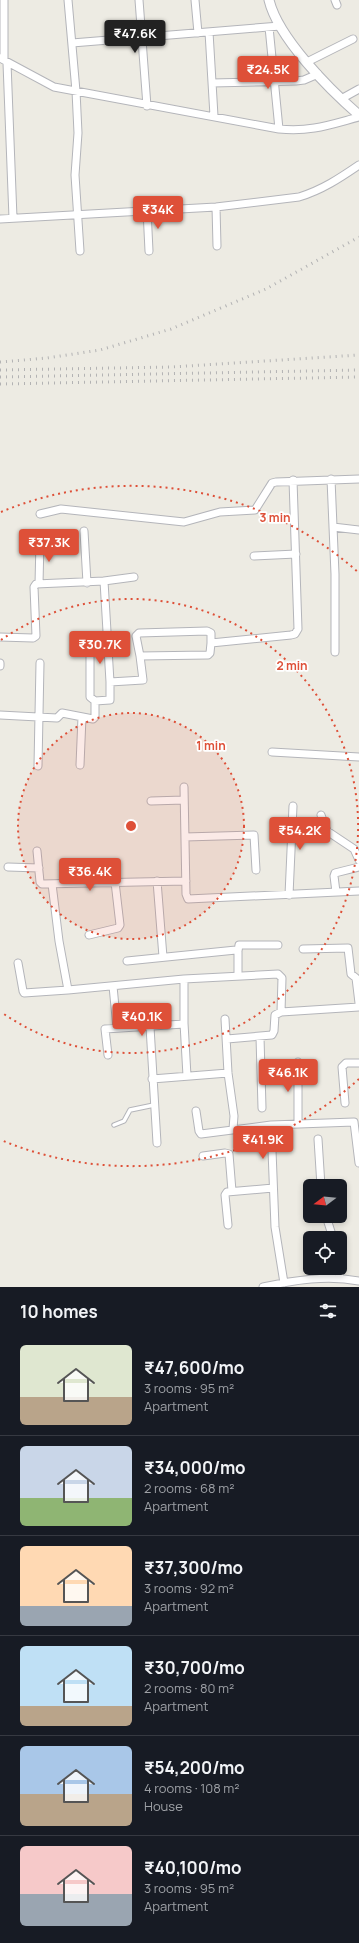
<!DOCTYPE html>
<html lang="en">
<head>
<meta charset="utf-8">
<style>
  :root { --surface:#171b24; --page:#20242c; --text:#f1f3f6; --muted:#9ea1a6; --line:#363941; --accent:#de5038 }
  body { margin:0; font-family:Manrope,sans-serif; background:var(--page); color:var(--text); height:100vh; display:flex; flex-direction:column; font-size:15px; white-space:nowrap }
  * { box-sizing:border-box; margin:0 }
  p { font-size:13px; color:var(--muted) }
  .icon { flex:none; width:22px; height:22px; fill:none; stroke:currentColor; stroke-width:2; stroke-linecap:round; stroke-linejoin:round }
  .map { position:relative; height:1287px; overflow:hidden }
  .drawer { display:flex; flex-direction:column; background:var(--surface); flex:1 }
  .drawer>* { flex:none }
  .needle { width:26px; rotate:254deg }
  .controls { position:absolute; left:303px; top:1179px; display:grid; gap:8px }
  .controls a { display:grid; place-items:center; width:44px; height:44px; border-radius:6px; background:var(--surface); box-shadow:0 2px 6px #0003; font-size:20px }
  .price { position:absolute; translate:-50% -34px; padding:0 9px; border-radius:4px; background:var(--accent); color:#fff; font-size:13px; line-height:26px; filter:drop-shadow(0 1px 2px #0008) }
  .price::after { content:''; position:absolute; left:50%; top:24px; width:12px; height:9px; margin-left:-6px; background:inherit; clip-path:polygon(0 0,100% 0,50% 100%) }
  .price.active { background:#222; color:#fff }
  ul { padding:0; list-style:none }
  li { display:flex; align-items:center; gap:12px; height:100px; padding:0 20px }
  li+li { border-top:1px solid var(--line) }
  li span { display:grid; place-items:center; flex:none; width:112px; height:80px; border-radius:6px; color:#555 }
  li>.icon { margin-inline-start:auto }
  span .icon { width:48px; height:48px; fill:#fffc; stroke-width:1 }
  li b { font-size:17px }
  h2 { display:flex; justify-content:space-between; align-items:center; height:48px; padding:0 20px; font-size:17px }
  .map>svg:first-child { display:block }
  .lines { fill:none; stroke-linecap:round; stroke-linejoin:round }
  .service-casing { stroke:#b4b5ba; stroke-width:5.5 }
  .minor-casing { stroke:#b4b5ba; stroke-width:9 }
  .tertiary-casing { stroke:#b4b5ba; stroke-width:11 }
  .service { stroke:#fff; stroke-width:3.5 }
  .minor { stroke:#fff; stroke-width:7 }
  .tertiary { stroke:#fff; stroke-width:9 }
  .rail { stroke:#b2b2b3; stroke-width:3; stroke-dasharray:1 5; stroke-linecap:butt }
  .ring { fill:none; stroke:#de5038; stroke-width:2; stroke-dasharray:2 4 }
  .centre { fill:#de5038; stroke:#fff; stroke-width:2 }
  .ring-label { font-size:12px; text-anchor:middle; font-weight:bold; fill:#de5038; stroke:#fff; stroke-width:3.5; stroke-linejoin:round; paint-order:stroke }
</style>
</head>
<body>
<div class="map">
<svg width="359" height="1287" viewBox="0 0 359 1287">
  <rect width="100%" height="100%" fill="#edebe3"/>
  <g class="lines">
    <defs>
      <path id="service" d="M114,1125L124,1121L130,1110L154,1105"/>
      <path id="minor" d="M4,0V60
        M68,0L76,91L78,133L75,175L80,251
        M139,0L147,106
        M195,0L198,33
        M335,0L337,5
        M269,27L279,129
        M209,32L214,116
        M72,43L280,26
        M0,58L54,87L279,129C311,132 329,125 359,117
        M307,62L353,39
        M7,63L13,218
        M212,83L296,81L304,80L318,74
        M341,99L359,89
        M216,207L217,246
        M147,210L149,251
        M0,219L216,207L299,197C322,190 340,178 359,165
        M331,479L335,574V652
        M40,514L61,509L184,522L220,512L255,510L272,483L276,482L359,479
        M333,527L359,530
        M84,531L87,583
        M254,556L296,554
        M104,581L134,577
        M39,584L40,541
        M0,637L33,638L36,636L34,587L36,584L104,581L110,682L143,680L140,656L208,655L210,653L211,643
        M90,637V697L95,701
        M140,656L136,636L139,633L207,631L211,633V643L291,635L295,634L298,629L293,480
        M0,666V663
        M0,715L57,718L62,713L93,719L95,717V701L110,700V682
        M272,752L359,757
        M80,765L82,717
        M38,766L40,663
        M184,787L186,894L188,899L359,891
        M151,801L184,800
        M321,815L327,831L354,849L359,860
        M185,837L254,835L256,870
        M37,851L40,882L42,884L186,881
        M8,867L39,868
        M157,881L163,957
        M52,884L59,941L68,990L184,979L278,974L282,978L281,1012
        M336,892L334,876L335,873L359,867
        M289,895L293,806
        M89,935L118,928L120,925L115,882
        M303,949L348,948L351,974L356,978L359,1003
        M238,951L239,945H278
        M127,961L236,950L238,952V975
        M18,963L23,991L24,993L68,990
        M184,979V1023L187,1076
        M113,986L117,1028
        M225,1019L228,1073L234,1116L233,1129
        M150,1027L157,1143
        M260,1037L262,1108
        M227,1039L272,1035L274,1031L275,1015L281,1012L359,1007
        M108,1055L105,1029L184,1024
        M152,1079L228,1073
        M345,1103L342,1067L346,1063H359
        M196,1111L199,1131L201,1134L271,1125L275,1227L284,1283
        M298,1124V1062
        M271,1125L354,1122L359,1163
        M318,1139L321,1186
        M203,1156L225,1153L229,1154L232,1191
        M326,1216L333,1238
        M228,1225L225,1195L227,1192L273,1188
        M339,1268L340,1278
        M263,1287C295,1280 327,1275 359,1281"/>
      <path id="tertiary" d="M269,0C278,38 330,90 359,115"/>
    </defs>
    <use href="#service" class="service-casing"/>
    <use href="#minor" class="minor-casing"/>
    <use href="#tertiary" class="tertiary-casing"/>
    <use href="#service" class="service"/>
    <use href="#minor" class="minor"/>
    <use href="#tertiary" class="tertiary"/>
    <path class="rail" d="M0,362L47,358L100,350L171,329L266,289L359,237
      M0,370L172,367L359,355
      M0,377L359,370
      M0,384L359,377"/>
  </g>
  <circle cx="131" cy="826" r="113" fill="#de5038" fill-opacity=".12"/>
  <g class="ring">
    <circle cx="131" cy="826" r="113"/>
    <path d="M1 640A227 227 0 1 1 1 1012"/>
    <path d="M359 1079A340 340 0 0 1 1 1140M1 512A340 340 0 0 1 359 573"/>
  </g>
  <circle cx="131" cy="826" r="6" class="centre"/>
  <g class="ring-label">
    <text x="275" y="522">3 min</text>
    <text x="292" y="670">2 min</text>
    <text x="211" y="750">1 min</text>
  </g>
</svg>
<div class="controls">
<a><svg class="needle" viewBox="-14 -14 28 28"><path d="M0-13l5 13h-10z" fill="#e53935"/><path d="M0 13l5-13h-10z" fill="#9ea1a6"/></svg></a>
<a><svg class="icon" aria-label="locate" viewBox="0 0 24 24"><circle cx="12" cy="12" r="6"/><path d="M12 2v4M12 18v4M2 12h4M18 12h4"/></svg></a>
</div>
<b class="price active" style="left:135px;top:54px">₹47.6K</b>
<b class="price" style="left:268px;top:90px">₹24.5K</b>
<b class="price" style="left:158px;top:230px">₹34K</b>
<b class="price" style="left:49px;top:563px">₹37.3K</b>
<b class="price" style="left:100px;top:665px">₹30.7K</b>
<b class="price" style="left:300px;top:851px">₹54.2K</b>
<b class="price" style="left:90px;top:892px">₹36.4K</b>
<b class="price" style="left:142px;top:1037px">₹40.1K</b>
<b class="price" style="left:288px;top:1093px">₹46.1K</b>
<b class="price" style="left:263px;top:1160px">₹41.9K</b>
</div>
<section class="drawer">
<h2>10 homes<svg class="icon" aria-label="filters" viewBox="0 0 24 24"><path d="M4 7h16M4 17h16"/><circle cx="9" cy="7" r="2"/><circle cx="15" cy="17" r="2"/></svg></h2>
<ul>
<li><span style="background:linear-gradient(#dfe7d0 65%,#b9a48a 0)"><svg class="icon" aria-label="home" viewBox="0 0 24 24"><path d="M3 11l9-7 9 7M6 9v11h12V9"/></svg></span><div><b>₹47,600/mo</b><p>3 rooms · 95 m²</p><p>Apartment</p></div></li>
<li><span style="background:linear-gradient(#c9d6e8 65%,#8fb573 0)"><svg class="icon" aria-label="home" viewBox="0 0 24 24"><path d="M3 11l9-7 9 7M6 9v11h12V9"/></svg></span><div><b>₹34,000/mo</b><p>2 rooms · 68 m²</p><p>Apartment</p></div></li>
<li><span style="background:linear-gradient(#ffd9b3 75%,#9aa5b1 0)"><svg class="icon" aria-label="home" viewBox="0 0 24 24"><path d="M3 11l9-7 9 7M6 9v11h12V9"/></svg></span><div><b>₹37,300/mo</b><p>3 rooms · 92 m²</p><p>Apartment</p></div></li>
<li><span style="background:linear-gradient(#bfe0f5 75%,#b9a48a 0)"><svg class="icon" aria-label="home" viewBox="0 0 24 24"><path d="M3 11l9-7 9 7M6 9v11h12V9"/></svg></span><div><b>₹30,700/mo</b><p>2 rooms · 80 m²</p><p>Apartment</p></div></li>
<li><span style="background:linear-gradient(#a9c7e8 60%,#b9a48a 0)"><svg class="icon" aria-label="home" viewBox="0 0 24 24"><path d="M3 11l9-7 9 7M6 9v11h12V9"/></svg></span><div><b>₹54,200/mo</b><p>4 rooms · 108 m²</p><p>House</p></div></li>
<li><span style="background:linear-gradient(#f6c9c9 60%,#9aa5b1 0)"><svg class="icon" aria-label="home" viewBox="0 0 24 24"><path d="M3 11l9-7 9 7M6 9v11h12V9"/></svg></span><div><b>₹40,100/mo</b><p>3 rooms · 95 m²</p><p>Apartment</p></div></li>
</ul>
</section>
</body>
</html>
